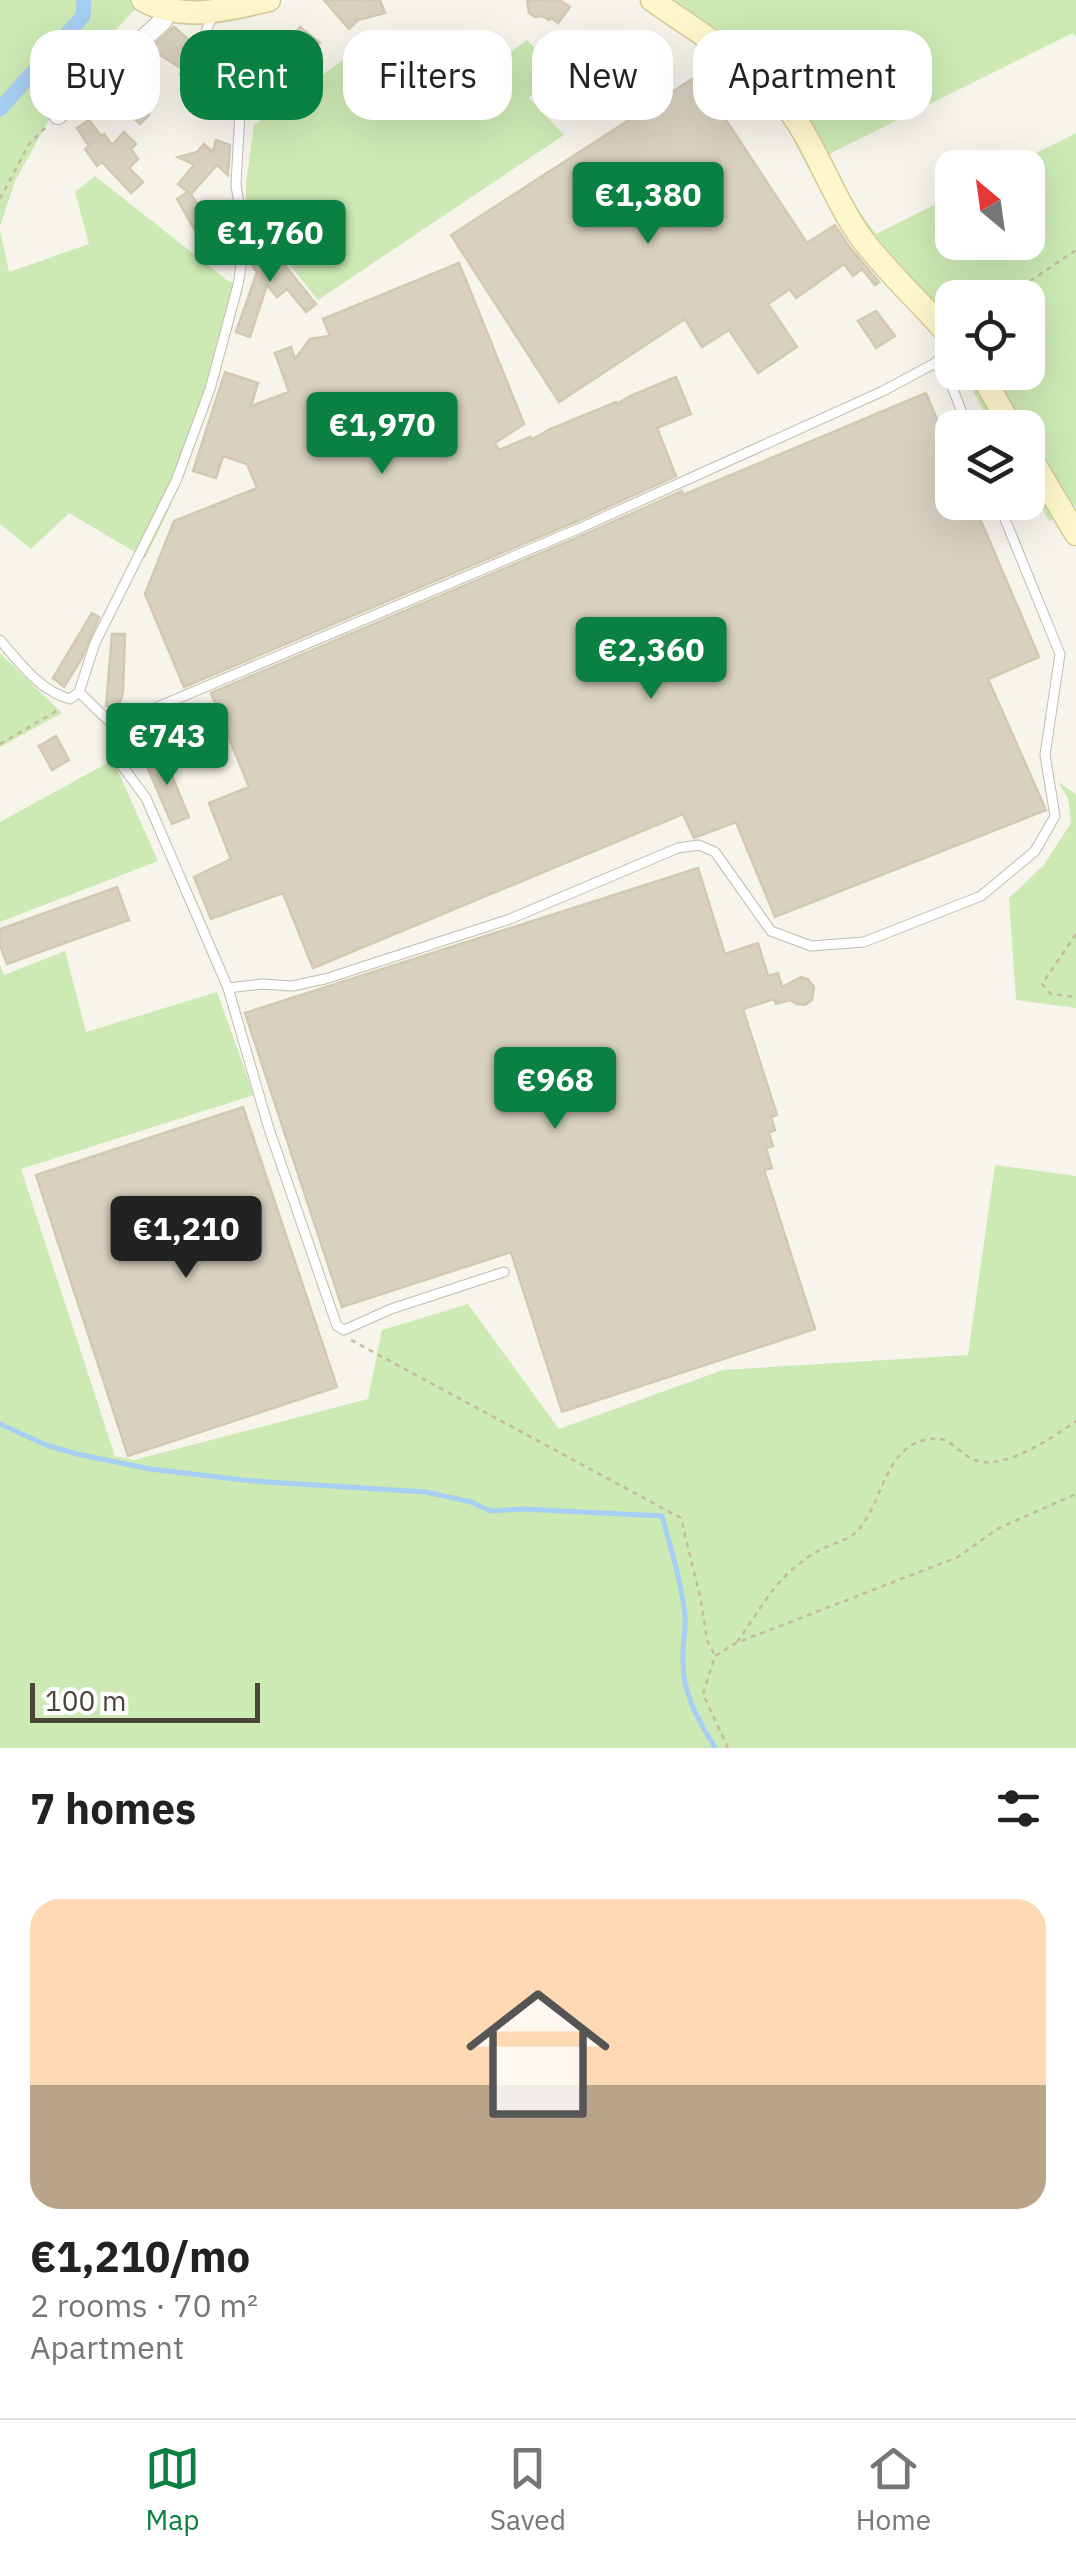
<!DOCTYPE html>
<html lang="en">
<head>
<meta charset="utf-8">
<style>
  :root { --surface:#fff; --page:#f6f6f6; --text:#222; --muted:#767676; --line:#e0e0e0; --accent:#0b8043 }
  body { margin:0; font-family:"IBM Plex Sans",sans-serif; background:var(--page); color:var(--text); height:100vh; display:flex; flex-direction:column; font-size:38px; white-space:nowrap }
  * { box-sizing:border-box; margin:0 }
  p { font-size:32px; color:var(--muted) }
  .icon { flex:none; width:55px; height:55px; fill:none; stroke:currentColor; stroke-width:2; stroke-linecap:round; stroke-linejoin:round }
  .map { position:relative; height:1748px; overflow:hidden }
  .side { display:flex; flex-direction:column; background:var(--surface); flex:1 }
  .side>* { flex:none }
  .top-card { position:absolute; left:30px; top:30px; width:1018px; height:90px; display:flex; gap:20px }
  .needle { width:65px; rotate:331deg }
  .buttons { position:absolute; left:935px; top:150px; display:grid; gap:20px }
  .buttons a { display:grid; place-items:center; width:110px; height:110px; border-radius:20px; background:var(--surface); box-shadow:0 10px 40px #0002; font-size:50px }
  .scale { position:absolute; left:30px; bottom:25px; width:230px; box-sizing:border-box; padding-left:10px; border:5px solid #4b4538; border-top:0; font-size:28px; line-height:35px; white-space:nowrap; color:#4b4538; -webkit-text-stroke:8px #fff; paint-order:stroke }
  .price { position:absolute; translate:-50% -85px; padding:0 22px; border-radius:10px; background:var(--accent); color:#fff; font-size:32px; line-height:65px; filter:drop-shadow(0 2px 5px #0008) }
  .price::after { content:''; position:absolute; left:50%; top:60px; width:30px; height:22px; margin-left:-15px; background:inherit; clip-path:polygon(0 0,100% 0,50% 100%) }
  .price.active { background:#222; color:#fff }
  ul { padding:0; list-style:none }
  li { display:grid; align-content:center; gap:20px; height:530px; padding:0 30px }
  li+li { border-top:2px solid var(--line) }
  li span { display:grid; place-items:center; height:310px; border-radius:30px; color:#555 }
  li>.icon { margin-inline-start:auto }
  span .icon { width:180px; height:180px; fill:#fffc; stroke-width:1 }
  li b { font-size:42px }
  h2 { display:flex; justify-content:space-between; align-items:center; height:120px; padding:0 30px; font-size:42px }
  .chip { padding:0 35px; border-radius:30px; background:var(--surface); box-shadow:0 10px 40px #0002; font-size:35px; line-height:90px }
  .chip.active { background:var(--accent); color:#fff }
  .dock { display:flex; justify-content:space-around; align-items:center; height:140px; border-top:2px solid var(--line); background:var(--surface); font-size:28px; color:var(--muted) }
  .dock a { display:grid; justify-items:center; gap:5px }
  .dock .active { color:var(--accent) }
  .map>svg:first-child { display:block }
  .green { fill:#cdeab4 }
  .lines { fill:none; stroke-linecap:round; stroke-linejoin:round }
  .stream { stroke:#a7cef3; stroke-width:5 }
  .canal { stroke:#a7cef3; stroke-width:15 }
  .building { fill:#d8d1c0; stroke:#d3c9b3; stroke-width:2.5 }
  .lane-casing { stroke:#c2bcad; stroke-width:11 }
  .street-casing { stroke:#c2bcad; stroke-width:20 }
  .secondary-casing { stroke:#d6cb9a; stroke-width:25 }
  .path { stroke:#c4ba9e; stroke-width:2.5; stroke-dasharray:5 5; stroke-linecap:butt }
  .lane { stroke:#fff; stroke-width:9 }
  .street { stroke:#fff; stroke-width:18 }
  .secondary { stroke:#fff7cc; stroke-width:22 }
</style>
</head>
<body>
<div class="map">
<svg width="1076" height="1748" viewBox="0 0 1076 1748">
  <rect width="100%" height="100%" fill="#f6f4eb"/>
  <path class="green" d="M0,0H159L133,11L54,97L56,107L15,181L0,226Z
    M639,0H1076V37L1073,33L827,155L861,214L876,234L952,196V242H1028V168L1008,167L1076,133V505L1049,521L1028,485V428L993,427L963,373L1028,372V298H952V358L838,218L809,170L779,112L721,60L683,29Z
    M527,40L554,68L529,98L564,135L318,300L261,229L246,240V183L254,125L359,48L425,100L480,55L493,65Z
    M95,176L228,281L243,286C220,379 190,473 145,558L69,513L31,549L0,524V230L9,272L89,244L75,192Z
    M0,653L62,713L0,747Z
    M113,760L158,861L0,922V822Z
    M1058,782L1076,794V1008L1016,1000L1009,898L1043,866L1071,823L1068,798Z
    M65,951L86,1032L217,992L254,1095L21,1169L115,1456L134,1460L368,1399L382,1330L468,1304L559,1429L723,1370L968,1355L995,1165L1076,1176V1748H0V965L4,975Z"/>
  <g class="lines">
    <path class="stream" d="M0,1424L46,1445L77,1454L150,1469L252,1481L426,1492L471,1502L491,1511L523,1509L662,1516C671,1549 681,1581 685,1615C686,1632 682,1646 683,1662C683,1696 699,1720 715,1748"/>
    <path class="canal" d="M0,109L83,16L84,0"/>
  </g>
  <path class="building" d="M324,0H380L385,13L358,20L349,29Z
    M527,0H560L570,7L558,23L551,18L549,20L542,16L535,17L529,13Z
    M174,27L190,41L182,47L213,79L198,93L180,74L184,70L160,55L124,86L149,110L147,113L149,115L140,124L104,90Z
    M300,27L320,43L302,66L297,62L278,86L284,91L272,108L266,104L258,115L248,116V103L259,83L257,81L276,54L279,55Z
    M592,46L624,76L611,89L592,71L589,74L577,63Z
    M697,76L807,243L835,225L848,245L879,282L875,285L862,269L853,276L844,264L796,298L790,289L768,304L797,347L758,373L729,330L702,347L685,319L559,402L451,235Z
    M89,120L101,136L104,134L112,145L124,132L136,144L131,149L138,159L129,168L143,182L131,193L102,162L97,166L85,149L89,146L77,128Z
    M216,140L230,145L228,175L217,165L191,194L208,221L206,224L233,250L225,262L197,234L177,199L188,192L178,184L194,165L178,157L197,152L204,144L213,152Z
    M262,237L316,304L306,312L287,289L277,297L267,285L250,337L236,332L257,272L253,267L254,244Z
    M459,263L524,424L495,443L499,450L530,437L531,440L550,429L616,402L617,404L630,396L676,377L691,414L657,428L676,476L575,522L184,687L145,594L174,521L257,488L247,464L223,456L216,478L193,471L225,372L258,383L251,406L289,392L275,353L291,347L295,359L310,339L330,336L323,319Z
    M876,311L895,336L876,348L858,321Z
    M926,393L952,456V502H973L1039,657L988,679L1046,810L775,917L736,822L694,838L683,814L313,968L283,893L211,919L194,877L231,859L209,803L249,787L211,693L581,536L682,491L683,495Z
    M92,613L99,617L82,658L64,687L53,678Z
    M112,634H125L123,692L119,707L106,706Z
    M56,736L69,760L52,770L39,746Z
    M162,752L189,817L172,824L144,760Z
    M698,868L725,954L758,943L768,976L778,973L782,987L801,977L808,979L814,987L812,1000L805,1005L797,1004L790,1000L776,1004L774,999L743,1009L777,1115L771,1117L775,1130L769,1133L773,1146L766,1148L772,1168L764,1170L815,1329L562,1412L511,1252L342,1307L245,1013Z
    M117,887L129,920L7,964L0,945V929Z
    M243,1107L337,1387L128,1456L36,1175Z"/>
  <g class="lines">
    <defs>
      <path id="lane" d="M935,363L951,384L968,428
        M0,640C20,663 40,691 70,699L79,692L95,643L176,481L210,389L238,285L242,260L240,211L236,185L240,111L238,92L235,83L205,45L203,39L213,14
        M79,692L116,728L117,759L146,798L228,988L269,1129L337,1326L344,1330L391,1309L504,1272
        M116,728L134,717L578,529L883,391L935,363L952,347
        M228,988L262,984L292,986L325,979L510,919L678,848L699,845L715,852L771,931L811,946L864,942L981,896L1035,851L1055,816L1045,755L1060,654L998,502"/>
      <path id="street" d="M58,115L163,21L167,11"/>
      <path id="secondary" d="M143,0C182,22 227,10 269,0
        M652,0C695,30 744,59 779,98C813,135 830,194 860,236C887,273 923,304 952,339
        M980,372L1012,428
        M1028,453L1076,534"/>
    </defs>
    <use href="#lane" class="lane-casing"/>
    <use href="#street" class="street-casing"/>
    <use href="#secondary" class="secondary-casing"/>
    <path class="path" d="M0,199L29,144L48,125
      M1005,298L1076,250
      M0,744L58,710
      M1076,934L1042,984L1051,994L1076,997
      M351,1340L681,1518L701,1601L707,1640L715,1656
      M737,1642C756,1616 773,1583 799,1564C805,1559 812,1554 818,1551C835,1541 851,1542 863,1524C882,1498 887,1449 924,1440C953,1433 955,1454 978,1461C1006,1469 1054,1437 1076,1421
      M728,1748L703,1694L715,1656L736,1643L958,1557L997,1529L1076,1494"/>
    <use href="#lane" class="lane"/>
    <use href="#street" class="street"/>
    <use href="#secondary" class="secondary"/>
  </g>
</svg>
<div class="buttons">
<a><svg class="needle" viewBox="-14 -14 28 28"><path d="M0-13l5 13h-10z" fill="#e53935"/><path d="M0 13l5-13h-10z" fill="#767676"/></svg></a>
<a><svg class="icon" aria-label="locate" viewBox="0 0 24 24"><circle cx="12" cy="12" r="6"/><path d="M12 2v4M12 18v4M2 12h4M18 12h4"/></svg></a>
<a><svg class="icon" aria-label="layers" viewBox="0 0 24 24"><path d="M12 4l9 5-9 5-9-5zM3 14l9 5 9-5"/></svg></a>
</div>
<div class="scale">100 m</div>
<b class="price" style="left:648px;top:247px">€1,380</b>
<b class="price" style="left:270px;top:285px">€1,760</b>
<b class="price" style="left:382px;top:477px">€1,970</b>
<b class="price" style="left:651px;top:702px">€2,360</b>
<b class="price" style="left:167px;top:788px">€743</b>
<b class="price" style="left:555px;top:1132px">€968</b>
<b class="price active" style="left:186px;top:1281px">€1,210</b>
<div class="top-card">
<a class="chip">Buy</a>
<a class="chip active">Rent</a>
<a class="chip">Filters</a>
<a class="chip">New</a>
<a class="chip">Apartment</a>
</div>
</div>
<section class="side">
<h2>7 homes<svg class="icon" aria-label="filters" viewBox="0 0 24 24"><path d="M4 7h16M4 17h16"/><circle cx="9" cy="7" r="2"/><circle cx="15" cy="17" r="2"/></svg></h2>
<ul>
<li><span style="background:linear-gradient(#ffd9b3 60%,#b9a48a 0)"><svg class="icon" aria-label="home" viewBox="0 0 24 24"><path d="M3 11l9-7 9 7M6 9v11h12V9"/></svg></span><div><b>€1,210/mo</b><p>2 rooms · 70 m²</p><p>Apartment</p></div></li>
</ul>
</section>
<nav class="dock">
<a class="active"><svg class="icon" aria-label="map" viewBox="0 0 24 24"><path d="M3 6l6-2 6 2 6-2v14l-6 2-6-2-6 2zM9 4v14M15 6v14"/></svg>Map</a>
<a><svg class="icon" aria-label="saved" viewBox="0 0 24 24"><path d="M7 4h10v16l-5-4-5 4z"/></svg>Saved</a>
<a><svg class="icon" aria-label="home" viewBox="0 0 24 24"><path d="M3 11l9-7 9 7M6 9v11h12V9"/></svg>Home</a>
</nav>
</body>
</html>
